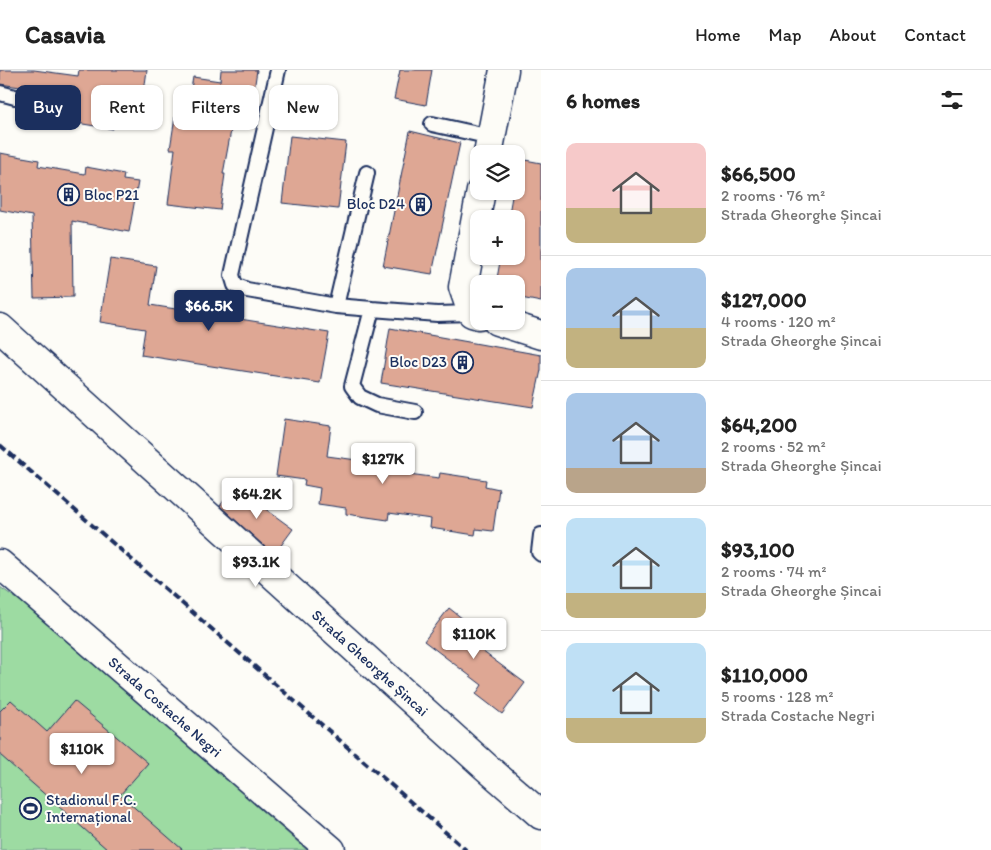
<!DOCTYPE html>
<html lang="en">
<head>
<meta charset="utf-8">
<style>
  :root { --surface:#fff; --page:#f6f6f6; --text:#222; --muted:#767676; --line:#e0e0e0; --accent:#1b2f5e }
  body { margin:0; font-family:Itim,sans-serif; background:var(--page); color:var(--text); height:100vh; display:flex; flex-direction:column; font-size:19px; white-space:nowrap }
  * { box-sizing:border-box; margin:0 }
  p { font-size:16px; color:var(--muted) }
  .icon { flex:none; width:28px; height:28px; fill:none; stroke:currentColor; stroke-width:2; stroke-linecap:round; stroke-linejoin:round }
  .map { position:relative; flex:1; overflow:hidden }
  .sheet { display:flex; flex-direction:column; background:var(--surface); width:450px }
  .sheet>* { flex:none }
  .hud { position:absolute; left:15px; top:15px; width:450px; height:45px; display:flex; gap:10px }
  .controls { position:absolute; left:470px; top:75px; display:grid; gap:10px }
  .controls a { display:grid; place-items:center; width:55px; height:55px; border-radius:10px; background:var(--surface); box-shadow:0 1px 4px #0004; font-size:25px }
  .price { position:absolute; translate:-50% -42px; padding:0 11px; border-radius:5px; background:#fff; color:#222; font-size:16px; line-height:32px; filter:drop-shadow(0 1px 2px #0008) }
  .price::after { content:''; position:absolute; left:50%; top:30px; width:15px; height:11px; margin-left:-8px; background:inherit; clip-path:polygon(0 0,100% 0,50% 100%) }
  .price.active { background:var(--accent); color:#fff }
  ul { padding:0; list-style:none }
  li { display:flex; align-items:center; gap:15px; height:125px; padding:0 25px }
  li+li { border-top:1px solid var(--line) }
  li span { display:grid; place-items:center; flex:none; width:140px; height:100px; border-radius:10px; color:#555 }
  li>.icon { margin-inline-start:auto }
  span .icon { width:60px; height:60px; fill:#fffc; stroke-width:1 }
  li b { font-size:21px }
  h2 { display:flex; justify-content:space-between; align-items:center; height:60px; padding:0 25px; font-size:21px }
  .chip { padding:0 18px; border-radius:10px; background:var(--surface); box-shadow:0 1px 4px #0004; font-size:18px; line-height:45px }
  .chip.active { background:var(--accent); color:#fff }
  header { display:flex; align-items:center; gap:30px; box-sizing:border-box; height:70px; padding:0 25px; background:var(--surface); border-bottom:1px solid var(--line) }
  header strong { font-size:24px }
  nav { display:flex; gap:28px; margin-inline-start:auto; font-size:18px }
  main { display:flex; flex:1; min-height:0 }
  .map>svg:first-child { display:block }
  .green { fill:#9ddba2; stroke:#5c8580 }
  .building { fill:#dea794; stroke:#1b2f5e }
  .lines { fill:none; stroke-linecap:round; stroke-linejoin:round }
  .service-casing { stroke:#1b2f5e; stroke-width:18 }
  .minor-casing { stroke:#1b2f5e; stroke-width:31 }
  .secondary-casing { stroke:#1b2f5e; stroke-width:31 }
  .service { stroke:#fdfcf7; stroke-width:14 }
  .minor { stroke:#fdfcf7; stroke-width:28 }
  .secondary { stroke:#fdfcf7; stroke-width:28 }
  .rail { stroke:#1b2f5e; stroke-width:4; stroke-dasharray:8 4; stroke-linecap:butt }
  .labels { text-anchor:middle; stroke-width:4; stroke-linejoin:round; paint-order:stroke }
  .poi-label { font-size:15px; fill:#1b2f5e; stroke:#fdfcf7; text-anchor:start }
  .street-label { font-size:15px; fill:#1b2f5e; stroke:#fdfcf7 }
</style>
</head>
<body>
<header>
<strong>Casavia</strong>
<nav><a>Home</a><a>Map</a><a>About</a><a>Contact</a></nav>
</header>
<main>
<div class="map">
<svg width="541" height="780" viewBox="0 0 541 780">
  <rect width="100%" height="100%" fill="#fdfcf7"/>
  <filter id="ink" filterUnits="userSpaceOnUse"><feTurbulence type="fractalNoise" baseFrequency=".02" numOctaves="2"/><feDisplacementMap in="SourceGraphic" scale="10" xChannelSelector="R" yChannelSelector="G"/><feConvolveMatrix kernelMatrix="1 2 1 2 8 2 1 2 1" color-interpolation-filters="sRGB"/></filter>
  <g filter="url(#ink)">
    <path class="green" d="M0,517L24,534L307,780H0Z"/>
    <path class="building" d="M0,0H34L78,6L79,0H147L143,29H146L144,52L114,50L113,59L65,51L31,47L34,19L0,14Z
      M221,0H257L250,47L234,44L223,104H225L220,140L168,134L175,79H170L175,47L186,49L193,7L220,11Z
      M400,0H432L426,35L394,29Z
      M410,61L460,73L432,204L383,196Z
      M290,66L346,72L338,139L282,133Z
      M0,83L39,90L38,96L85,104L86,97L124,104L123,110L138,112L129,162L72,151L73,227L34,228L32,146L0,140Z
      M520,89L541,93V232L516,227V214H496L501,186H516V149H508L513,121H516V106Z
      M110,189L156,196L150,235L329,263L320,313L141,285L145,259L100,252Z
      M390,258L541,285V300L533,337L381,313Z
      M284,349L331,356L327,386L402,396L401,403L439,408L440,403L486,410L485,416L499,419L493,461L476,459L475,465L430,458L431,449L389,443L388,450L346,444V438L318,434L320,418L304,415L305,410L276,406Z
      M234,416L293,459L274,485L220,436Z
      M449,538L486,567L478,578L525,613L502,644L476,624L482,615L424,571Z
      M11,630L47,662L74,631L148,693L120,725L183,780H108L0,685V641Z"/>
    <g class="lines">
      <defs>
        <path id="service" d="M278,0L232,205L235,215L247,220L336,236L372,239
          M0,23L15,27
          M432,54L491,67
          M336,236L367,103
          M415,342L377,335L360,327L352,316L372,239L437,244L472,243
          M541,465L539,482L541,484"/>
        <path id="minor" d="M488,84L504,0
          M479,245L472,243L463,217L481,121
          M497,251L541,265"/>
        <path id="secondary" d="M0,258L486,697L541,745
          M0,494L331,780"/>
      </defs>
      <use href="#service" class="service-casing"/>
      <use href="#minor" class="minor-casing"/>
      <use href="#secondary" class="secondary-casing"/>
      <use href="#service" class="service"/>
      <use href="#minor" class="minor"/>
      <use href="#secondary" class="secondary"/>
      <path class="rail" d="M0,375L466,780"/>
    </g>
  </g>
  <defs>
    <symbol id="building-ring" viewBox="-11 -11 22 22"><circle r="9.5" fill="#fdfcf7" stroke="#1b2f5e" stroke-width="1.5"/><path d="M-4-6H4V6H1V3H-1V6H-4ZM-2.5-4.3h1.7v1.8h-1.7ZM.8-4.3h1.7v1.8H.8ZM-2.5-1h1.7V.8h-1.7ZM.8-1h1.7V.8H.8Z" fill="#1b2f5e"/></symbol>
    <symbol id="stadium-ring" viewBox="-11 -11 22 22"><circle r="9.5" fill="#fdfcf7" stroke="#1b2f5e" stroke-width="1.5"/><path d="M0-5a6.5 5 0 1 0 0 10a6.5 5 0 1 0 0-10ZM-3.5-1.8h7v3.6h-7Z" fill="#1b2f5e"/></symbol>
  </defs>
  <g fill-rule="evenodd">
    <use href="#building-ring" x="56" y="112" width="25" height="25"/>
    <use href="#building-ring" x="408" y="122" width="25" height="25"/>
    <use href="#building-ring" x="450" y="280" width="25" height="25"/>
    <use href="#stadium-ring" x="18" y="726" width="25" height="25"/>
  </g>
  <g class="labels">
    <g class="poi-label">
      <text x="84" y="130">Bloc P21</text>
      <text x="405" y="139" text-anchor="end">Bloc D24</text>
      <text x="447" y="297" text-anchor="end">Bloc D23</text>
      <text x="46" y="735">Stadionul F.C.<tspan x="46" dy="17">Internațional</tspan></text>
    </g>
    <g class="street-label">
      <text transform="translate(370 593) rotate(42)" y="5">Strada Gheorghe Șincai</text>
      <text transform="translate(165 637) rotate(41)" y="5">Strada Costache Negri</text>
    </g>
  </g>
</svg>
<div class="controls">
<a><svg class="icon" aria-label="layers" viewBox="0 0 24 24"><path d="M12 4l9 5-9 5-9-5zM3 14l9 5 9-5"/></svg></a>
<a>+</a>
<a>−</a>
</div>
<b class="price active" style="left:209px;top:262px">$66.5K</b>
<b class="price" style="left:383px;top:415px">$127K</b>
<b class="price" style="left:257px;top:450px">$64.2K</b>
<b class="price" style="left:256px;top:518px">$93.1K</b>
<b class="price" style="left:474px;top:590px">$110K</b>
<b class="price" style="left:82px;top:705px">$110K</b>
<div class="hud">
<a class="chip active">Buy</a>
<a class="chip">Rent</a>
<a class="chip">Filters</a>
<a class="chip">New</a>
</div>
</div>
<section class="sheet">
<h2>6 homes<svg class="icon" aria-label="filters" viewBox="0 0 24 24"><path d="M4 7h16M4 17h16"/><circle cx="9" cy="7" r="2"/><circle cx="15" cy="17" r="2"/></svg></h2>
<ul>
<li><span style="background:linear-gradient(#f6c9c9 65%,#c2b280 0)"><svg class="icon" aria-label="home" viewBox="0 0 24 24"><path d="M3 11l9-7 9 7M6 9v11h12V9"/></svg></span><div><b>$66,500</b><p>2 rooms · 76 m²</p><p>Strada Gheorghe Șincai</p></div></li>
<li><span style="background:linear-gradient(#a9c7e8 60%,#c2b280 0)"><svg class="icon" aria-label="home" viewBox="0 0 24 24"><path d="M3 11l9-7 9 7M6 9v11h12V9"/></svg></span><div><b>$127,000</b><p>4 rooms · 120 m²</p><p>Strada Gheorghe Șincai</p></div></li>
<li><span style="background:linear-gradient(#a9c7e8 75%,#b9a48a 0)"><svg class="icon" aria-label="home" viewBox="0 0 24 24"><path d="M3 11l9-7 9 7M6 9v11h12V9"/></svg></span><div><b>$64,200</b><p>2 rooms · 52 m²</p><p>Strada Gheorghe Șincai</p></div></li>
<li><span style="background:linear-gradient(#bfe0f5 75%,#c2b280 0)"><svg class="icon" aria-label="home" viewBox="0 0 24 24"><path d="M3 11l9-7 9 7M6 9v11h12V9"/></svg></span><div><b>$93,100</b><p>2 rooms · 74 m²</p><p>Strada Gheorghe Șincai</p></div></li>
<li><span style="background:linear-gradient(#bfe0f5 75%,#c2b280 0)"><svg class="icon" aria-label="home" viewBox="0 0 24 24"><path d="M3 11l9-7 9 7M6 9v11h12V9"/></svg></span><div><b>$110,000</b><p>5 rooms · 128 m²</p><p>Strada Costache Negri</p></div></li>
</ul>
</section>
</main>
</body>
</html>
